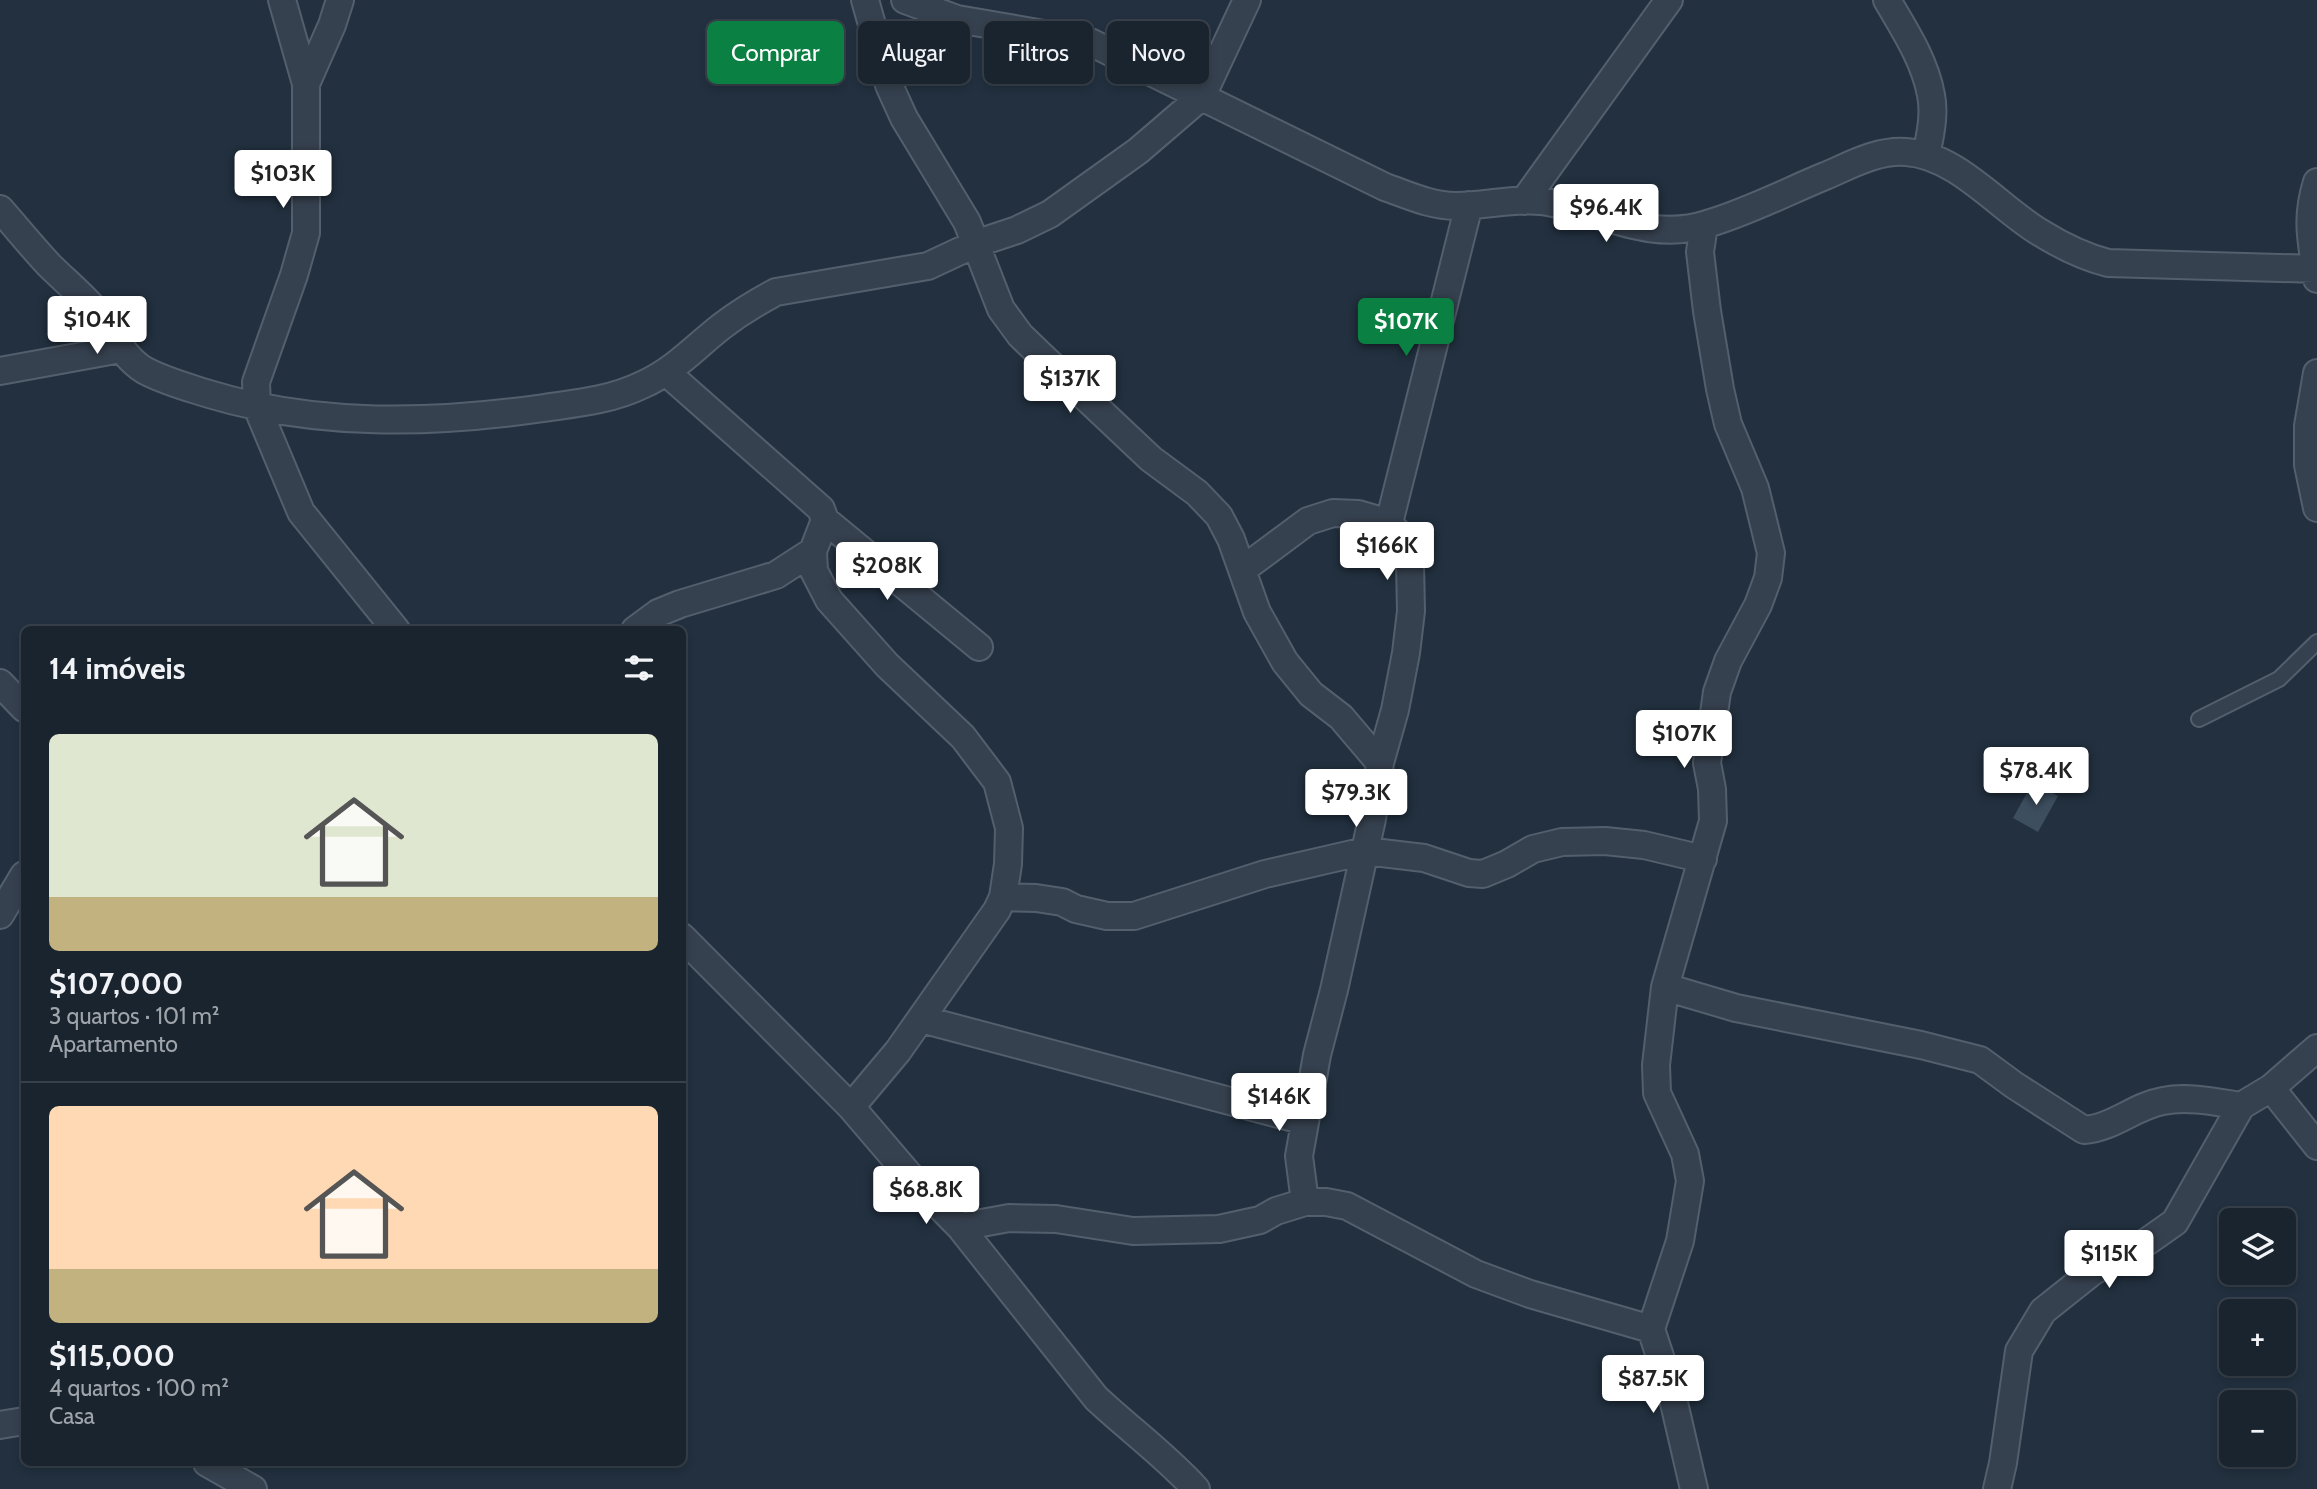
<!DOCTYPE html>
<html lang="pt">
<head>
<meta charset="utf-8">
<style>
  :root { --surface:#1a242f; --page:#232c37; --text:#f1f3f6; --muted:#9fa4aa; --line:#38414b; --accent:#0b8043 }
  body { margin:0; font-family:Cabin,sans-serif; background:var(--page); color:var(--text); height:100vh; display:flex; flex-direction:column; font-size:26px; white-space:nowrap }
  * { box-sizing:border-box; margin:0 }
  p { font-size:23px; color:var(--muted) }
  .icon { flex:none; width:38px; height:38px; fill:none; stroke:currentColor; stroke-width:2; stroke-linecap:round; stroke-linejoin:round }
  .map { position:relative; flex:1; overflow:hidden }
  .details { position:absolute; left:21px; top:626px; width:665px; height:840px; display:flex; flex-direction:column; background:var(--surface); border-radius:10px; box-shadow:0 4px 10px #0003,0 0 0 2px var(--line) }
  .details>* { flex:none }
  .hud { position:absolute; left:707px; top:21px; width:665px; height:63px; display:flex; gap:14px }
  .tools { position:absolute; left:2219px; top:1208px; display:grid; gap:14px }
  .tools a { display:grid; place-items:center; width:77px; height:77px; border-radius:10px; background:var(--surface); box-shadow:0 4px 10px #0003,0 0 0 2px var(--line); font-size:35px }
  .price { position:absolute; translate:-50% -60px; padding:0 16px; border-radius:7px; background:#fff; color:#222; font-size:23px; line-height:46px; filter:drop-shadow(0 2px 4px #0008) }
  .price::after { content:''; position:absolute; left:50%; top:42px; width:21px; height:16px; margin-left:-10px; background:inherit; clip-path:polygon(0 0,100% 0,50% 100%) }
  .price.selected { background:var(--accent); color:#fff }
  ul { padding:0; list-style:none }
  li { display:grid; align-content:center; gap:14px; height:371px; padding:0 28px }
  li+li { border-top:2px solid var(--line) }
  li span { display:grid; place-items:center; height:217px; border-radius:10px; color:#555 }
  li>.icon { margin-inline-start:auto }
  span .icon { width:126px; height:126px; fill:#fffc; stroke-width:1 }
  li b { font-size:30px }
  h2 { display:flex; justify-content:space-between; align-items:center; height:84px; padding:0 28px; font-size:30px }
  .tag { padding:0 24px; border-radius:10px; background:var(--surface); box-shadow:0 4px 10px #0003,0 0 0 2px var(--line); font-size:24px; line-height:63px }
  .tag.selected { background:var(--accent); color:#fff }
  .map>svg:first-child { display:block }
  .building { fill:#3d4e5f }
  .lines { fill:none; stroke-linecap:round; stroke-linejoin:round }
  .lane-casing { stroke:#545f6d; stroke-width:18 }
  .street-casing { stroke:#545f6d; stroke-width:30 }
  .lane { stroke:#36414f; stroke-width:14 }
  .street { stroke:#36414f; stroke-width:26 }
</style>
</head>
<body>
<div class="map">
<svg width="2317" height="1489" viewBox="0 0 2317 1489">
  <rect width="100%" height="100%" fill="#22303f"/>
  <path class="building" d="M2033,782L2058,796L2038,832L2013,818Z"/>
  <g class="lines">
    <defs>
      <path id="lane" d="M2199,719L2279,679L2317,642"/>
      <path id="street" d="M282,0L306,84V233L294,275L256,382L257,407L301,512L396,630
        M865,0L889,85L904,118L967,222L1001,309L1020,335L1046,360L1151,459L1197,493L1219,516L1231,539L1257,612L1285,662L1311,694L1341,717L1380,763
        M905,0L957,19L1090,42L1385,187C1408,195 1431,206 1456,206C1485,206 1512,198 1541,201C1598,209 1648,243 1707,224C1748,212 1786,192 1825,176C1851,165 1877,150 1906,152C1957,155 2000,209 2041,233C2062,246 2085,257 2108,263L2317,269
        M1887,0C1904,29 1925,61 1931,95C1935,115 1930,136 1926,156
        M306,84L332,25L340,0
        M2317,182C2305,220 2312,242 2317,279
        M1524,201L1669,0
        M0,209C16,227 32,247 49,265C64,280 80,293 94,309C112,329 120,355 144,370C164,381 187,387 209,394C318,427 432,424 544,408C578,403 611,400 642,385C674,371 695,347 722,326C739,313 757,302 776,292L928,266L975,244L1017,230L1050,214L1138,151L1202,96L1247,0
        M0,371L121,349
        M666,372L821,509L825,520L813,551L814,571L829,600L887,665L963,737L997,782L1009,828L1008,864L1003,897L997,910L898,1051L851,1107
        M2317,373L2308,426V465L2317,508
        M825,520L979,647
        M1389,523L1469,205
        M635,630L658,613L680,604L776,575L813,551
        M0,683L24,708
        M1003,897L1036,898L1062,902L1076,909L1107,916H1134L1265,874L1365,851L1424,858L1469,873L1483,874L1507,864L1533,849L1562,842L1605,841L1644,845L1703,859
        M0,915L24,875
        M682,937L851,1107L910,1176L960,1227L1096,1398C1129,1429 1165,1455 1196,1489
        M1665,987L1736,1008L1921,1045L1980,1060L2014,1085L2084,1130C2113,1128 2135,1106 2163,1101C2188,1096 2216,1102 2241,1106
        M921,1019L1305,1121
        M2271,1088L2317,1146
        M1305,1202H1326L1347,1206L1476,1274L1530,1294L1651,1329
        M960,1227L1009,1218L1056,1219L1133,1231L1219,1229L1260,1220L1276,1211L1305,1202L1299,1156L1317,1055L1334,990L1372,819L1380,763L1395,710L1406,653L1411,611L1410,564L1405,542L1389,523L1358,514L1333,513L1308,521L1242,570
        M0,1425L24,1421
        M207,1463L253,1489
        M1694,1489L1671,1390L1651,1329L1680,1241L1690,1181L1685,1154L1657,1093L1656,1065L1665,987L1713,821L1712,789L1707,763L1717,692L1728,661L1758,605L1768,578L1771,553L1755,488L1728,424L1720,389L1707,311L1700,252L1704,225
        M1997,1489L2003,1463L2019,1351L2043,1311L2092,1272L2148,1241L2175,1222L2241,1106L2271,1088L2317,1048"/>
    </defs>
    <use href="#lane" class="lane-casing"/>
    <use href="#street" class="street-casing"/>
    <use href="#lane" class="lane"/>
    <use href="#street" class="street"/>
  </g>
</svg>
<div class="tools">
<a><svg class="icon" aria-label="layers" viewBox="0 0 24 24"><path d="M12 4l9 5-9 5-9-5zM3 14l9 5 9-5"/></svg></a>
<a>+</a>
<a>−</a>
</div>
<b class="price" style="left:283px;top:210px">$103K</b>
<b class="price" style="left:1606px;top:244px">$96.4K</b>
<b class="price" style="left:97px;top:356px">$104K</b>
<b class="price selected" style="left:1406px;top:358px">$107K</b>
<b class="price" style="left:1070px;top:415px">$137K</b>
<b class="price" style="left:1387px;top:582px">$166K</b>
<b class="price" style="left:887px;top:602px">$208K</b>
<b class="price" style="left:1684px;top:770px">$107K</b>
<b class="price" style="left:2036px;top:807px">$78.4K</b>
<b class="price" style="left:1356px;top:829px">$79.3K</b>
<b class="price" style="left:1279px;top:1133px">$146K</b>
<b class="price" style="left:926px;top:1226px">$68.8K</b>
<b class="price" style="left:2109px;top:1290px">$115K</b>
<b class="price" style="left:1653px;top:1415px">$87.5K</b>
<div class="hud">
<a class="tag selected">Comprar</a>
<a class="tag">Alugar</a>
<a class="tag">Filtros</a>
<a class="tag">Novo</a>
</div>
<section class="details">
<h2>14 imóveis<svg class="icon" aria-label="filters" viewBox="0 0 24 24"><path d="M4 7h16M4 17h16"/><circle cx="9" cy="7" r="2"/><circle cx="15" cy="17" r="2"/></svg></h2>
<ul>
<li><span style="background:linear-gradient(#dfe7d0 75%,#c2b280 0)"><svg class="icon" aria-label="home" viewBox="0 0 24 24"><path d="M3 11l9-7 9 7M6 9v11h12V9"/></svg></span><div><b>$107,000</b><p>3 quartos · 101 m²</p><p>Apartamento</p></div></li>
<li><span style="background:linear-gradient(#ffd9b3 75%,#c2b280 0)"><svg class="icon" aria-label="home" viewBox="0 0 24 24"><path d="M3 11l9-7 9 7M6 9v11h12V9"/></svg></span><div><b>$115,000</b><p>4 quartos · 100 m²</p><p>Casa</p></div></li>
</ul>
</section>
</div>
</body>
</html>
